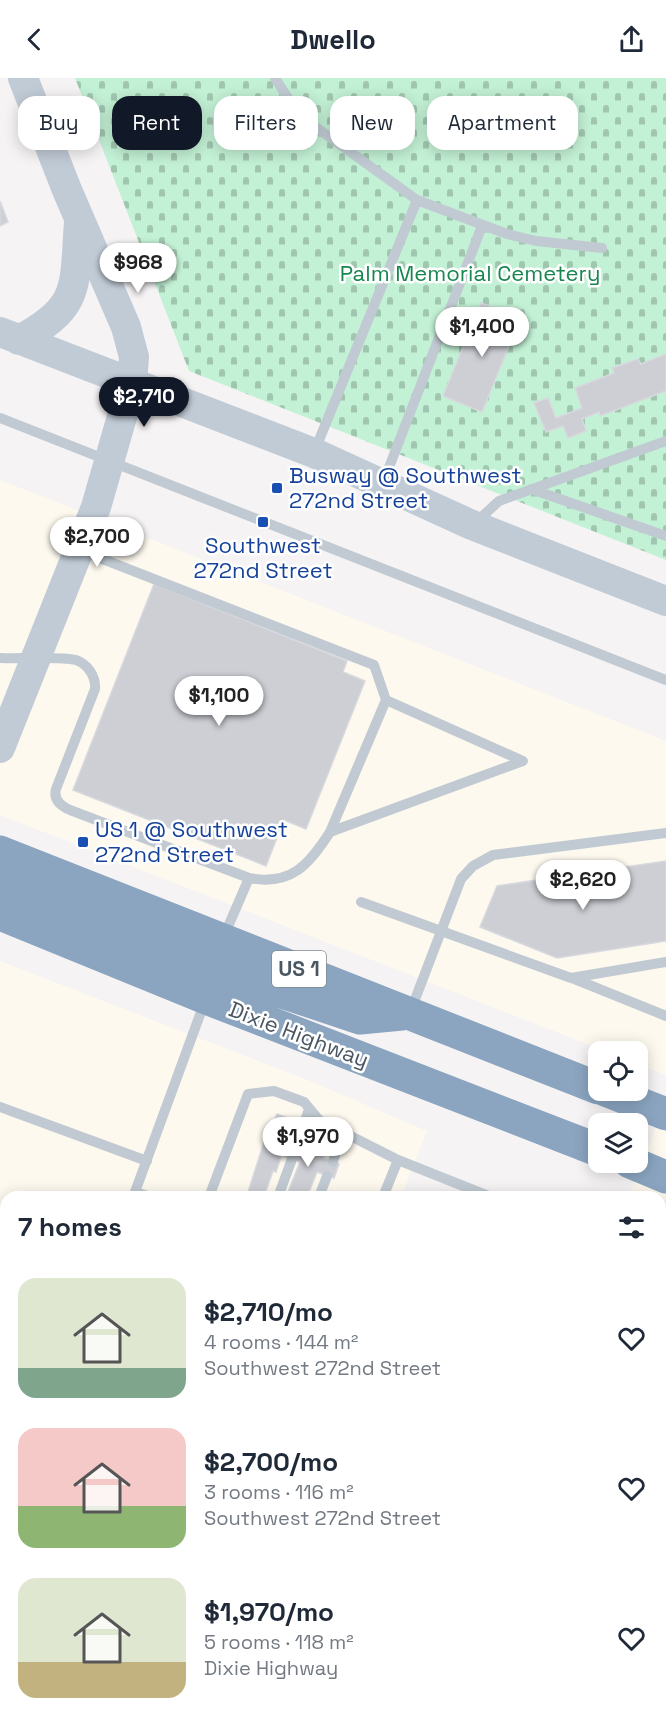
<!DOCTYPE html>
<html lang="en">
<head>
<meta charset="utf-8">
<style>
  :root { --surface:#fff; --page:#f2f2f3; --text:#1f2937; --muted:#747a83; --accent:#111827 }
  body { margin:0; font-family:"Space Grotesk",sans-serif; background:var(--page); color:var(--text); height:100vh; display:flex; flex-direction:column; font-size:22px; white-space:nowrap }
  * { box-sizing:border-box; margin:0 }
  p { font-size:20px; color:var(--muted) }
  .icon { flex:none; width:33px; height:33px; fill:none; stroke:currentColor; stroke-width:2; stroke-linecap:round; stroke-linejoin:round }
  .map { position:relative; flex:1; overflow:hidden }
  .drawer { position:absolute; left:0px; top:1113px; width:666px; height:536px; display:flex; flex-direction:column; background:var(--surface); border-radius:18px 18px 0 0; box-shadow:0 3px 15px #0003 }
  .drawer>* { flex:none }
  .hud { position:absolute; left:18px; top:18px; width:630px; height:54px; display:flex; gap:12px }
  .buttons { position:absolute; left:588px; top:963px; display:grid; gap:12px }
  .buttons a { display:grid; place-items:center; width:60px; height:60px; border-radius:12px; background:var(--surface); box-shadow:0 3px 15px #0003; font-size:30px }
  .price { position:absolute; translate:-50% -51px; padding:0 14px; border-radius:21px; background:#fff; color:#222; font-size:20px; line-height:39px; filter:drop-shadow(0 2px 3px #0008) }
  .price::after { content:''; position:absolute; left:50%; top:36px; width:18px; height:14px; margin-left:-9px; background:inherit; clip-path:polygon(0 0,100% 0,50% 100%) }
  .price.current { background:var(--accent); color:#fff }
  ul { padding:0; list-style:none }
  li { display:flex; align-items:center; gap:18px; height:150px; padding:0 18px }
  li span { display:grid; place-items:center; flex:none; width:168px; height:120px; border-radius:18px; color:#555 }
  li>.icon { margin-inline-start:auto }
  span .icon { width:72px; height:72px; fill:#fffc; stroke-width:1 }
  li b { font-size:26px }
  h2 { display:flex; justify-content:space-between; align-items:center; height:72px; padding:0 18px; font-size:26px }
  .chip { padding:0 21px; border-radius:18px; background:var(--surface); box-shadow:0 3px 15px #0003; font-size:21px; line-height:54px }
  .chip.current { background:var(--accent); color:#fff }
  header { display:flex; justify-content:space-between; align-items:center; height:78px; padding:0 18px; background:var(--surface); font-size:27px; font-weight:800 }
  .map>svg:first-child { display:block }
  .commercial { fill:#fdf9ef }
  .cemetery { fill:url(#cemetery-stones) }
  .water { fill:url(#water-rules) }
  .building { fill:#cdcfd5; stroke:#d7d9de; stroke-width:1.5 }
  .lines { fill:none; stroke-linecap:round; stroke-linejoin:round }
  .lane { stroke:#c1cad2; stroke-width:10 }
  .secondary { stroke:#c1cbd6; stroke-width:30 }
  .highway { stroke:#8ba5c1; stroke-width:33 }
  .transit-dot { fill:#1a4fb4; stroke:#fff; stroke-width:2 }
  .labels { text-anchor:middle; stroke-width:5; stroke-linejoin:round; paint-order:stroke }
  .shield { fill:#fff; stroke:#808990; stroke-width:1.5 }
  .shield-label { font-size:21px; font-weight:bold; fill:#4a5661 }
  .park-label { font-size:22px; fill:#17864f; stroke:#fff }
  .transit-label { font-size:22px; fill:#164399; stroke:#fff; text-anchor:start }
  .street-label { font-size:22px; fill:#4a5661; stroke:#fff }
</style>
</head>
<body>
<header><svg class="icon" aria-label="back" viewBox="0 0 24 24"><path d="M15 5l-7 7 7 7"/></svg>Dwello<svg class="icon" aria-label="share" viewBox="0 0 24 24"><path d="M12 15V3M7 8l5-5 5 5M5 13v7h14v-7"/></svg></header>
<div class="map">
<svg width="666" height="1648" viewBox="0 0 666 1648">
  <defs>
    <pattern id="cemetery-stones" width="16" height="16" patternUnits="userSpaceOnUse" patternTransform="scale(1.5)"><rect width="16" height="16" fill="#c3f1d5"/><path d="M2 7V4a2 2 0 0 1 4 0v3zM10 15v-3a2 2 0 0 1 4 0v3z" fill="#a0c6b0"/></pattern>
    <pattern id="water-rules" width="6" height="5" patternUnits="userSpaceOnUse" patternTransform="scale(1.5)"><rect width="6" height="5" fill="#90daee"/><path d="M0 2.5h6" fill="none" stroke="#78b4c4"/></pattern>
  </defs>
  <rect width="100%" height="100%" fill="#f5f3f3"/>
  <path class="commercial" d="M0,402L666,663V997L638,986V974L605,973L0,737Z
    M0,883L310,1003L427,1053L401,1119H6V1585L0,1586Z
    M666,1024V1592L660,1590V1119H628Z"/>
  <path class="cemetery" d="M75,0H666V482L189,293Z"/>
  <path class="water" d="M6,1601V1642H575L579,1648H0V1602Z"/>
  <path class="building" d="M0,123L8,144L0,148Z
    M481,225L520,241L482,334L443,318Z
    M666,276V313L600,338L599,334L582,341L586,353L568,360L563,348L546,354L534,325L548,320L556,340L582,330L575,310L614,295L612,290L638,281L641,286Z
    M154,506L347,583L343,594L365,603L306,751L284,742L266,788L73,712Z
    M666,783V863L557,880L480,849L497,808Z
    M277,1036L293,1042L276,1094L273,1093L264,1119H260L248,1114L265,1061L267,1062Z
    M290,1064L306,1070L308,1065L326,1072L323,1080L339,1086L334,1100L317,1094L307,1119H286L300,1084L284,1078Z
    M660,1212L666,1215V1294L660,1292Z
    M0,1346L6,1349V1454L0,1452Z"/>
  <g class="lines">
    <path class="lane" d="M275,0L299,37L417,122
      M0,340L666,602
      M315,372L417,122L507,156L536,163L602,170
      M383,405L482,148
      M531,411L666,458
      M475,445L499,423L666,363
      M0,580C20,581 59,578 76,582C88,586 96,599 95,611L56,711C53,722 61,728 70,732L249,800C291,808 309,787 330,754L523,683L386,622L374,587L82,473
      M330,754L386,622
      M361,824L571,900L666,884
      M224,858L249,800
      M572,900L666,938
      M411,932L461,801L473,788L493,777L666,755
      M0,1029L147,1083
      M297,1067L309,1031
      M333,1084L342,1054
      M151,1119L135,1114L205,923
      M209,1119L248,1016L274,1013L304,1024L319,1042L398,1082
      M278,1119L292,1081
      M319,1119L327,1098
      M383,1119L398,1082L491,1119
      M660,1187L666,1189
      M0,1308L6,1311
      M660,1325L666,1323
      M0,1540L6,1539
      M660,1577L666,1578"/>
    <path class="secondary" d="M0,254L314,375L472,447L666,523
      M19,262C82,229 74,208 79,144
      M0,670L96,429L132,304L134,279L126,249L67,112L23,0"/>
    <path class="highway" d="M0,774L598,1010
      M0,802L264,908L360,940L402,936
      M0,836L206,920L598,1072
      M605,1012L666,1036
      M630,1084L666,1099"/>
  </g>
  <g class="transit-dot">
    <rect x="271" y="404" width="12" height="12" rx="3"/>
    <rect x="257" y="438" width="12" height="12" rx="3"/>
    <rect x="77" y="758" width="12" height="12" rx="3"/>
  </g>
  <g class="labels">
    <rect class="shield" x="272" y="873" width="54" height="36" rx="4.5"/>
    <g class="shield-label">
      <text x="299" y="898">US 1</text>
    </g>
    <g class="park-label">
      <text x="470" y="203">Palm Memorial Cemetery</text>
    </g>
    <g class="transit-label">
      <text x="289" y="405">Busway @ Southwest<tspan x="289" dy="25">272nd Street</tspan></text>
      <text x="263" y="475" text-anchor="middle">Southwest<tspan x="263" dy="25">272nd Street</tspan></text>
      <text x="95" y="759">US 1 @ Southwest<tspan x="95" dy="25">272nd Street</tspan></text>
    </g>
    <g class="street-label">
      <text transform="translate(299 956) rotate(21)" y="8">Dixie Highway</text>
    </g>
  </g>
</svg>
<div class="buttons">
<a><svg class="icon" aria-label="locate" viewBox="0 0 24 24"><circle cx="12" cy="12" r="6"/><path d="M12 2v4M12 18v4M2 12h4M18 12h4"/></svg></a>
<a><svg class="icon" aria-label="layers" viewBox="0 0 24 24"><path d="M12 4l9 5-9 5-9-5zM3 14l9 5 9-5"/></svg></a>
</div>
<b class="price" style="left:138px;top:216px">$968</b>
<b class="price" style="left:482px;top:280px">$1,400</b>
<b class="price current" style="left:144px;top:350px">$2,710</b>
<b class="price" style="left:97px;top:490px">$2,700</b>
<b class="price" style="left:219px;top:649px">$1,100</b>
<b class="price" style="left:583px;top:833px">$2,620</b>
<b class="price" style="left:308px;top:1090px">$1,970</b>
<div class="hud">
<a class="chip">Buy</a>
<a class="chip current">Rent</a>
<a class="chip">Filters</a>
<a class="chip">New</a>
<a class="chip">Apartment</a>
</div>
<section class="drawer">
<h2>7 homes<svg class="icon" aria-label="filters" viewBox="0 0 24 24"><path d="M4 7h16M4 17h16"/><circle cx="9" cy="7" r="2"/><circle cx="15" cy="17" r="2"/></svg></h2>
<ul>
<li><span style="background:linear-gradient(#dfe7d0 75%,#7fa58c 0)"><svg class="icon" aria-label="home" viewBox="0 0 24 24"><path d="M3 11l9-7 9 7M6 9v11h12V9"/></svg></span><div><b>$2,710/mo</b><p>4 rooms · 144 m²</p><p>Southwest 272nd Street</p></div><svg class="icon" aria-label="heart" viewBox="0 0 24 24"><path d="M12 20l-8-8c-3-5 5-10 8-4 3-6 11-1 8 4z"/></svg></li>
<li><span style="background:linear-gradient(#f6c9c9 65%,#8fb573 0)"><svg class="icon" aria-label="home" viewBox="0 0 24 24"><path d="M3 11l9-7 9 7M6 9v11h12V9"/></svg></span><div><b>$2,700/mo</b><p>3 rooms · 116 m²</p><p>Southwest 272nd Street</p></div><svg class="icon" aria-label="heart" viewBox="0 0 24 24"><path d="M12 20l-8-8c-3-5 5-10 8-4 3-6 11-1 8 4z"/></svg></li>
<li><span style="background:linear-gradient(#dfe7d0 70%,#c2b280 0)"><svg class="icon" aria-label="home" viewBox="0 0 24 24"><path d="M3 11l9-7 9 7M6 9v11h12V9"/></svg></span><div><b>$1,970/mo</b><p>5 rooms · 118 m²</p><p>Dixie Highway</p></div><svg class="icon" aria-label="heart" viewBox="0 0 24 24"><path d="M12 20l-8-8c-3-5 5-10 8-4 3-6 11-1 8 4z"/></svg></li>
</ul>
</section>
</div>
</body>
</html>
